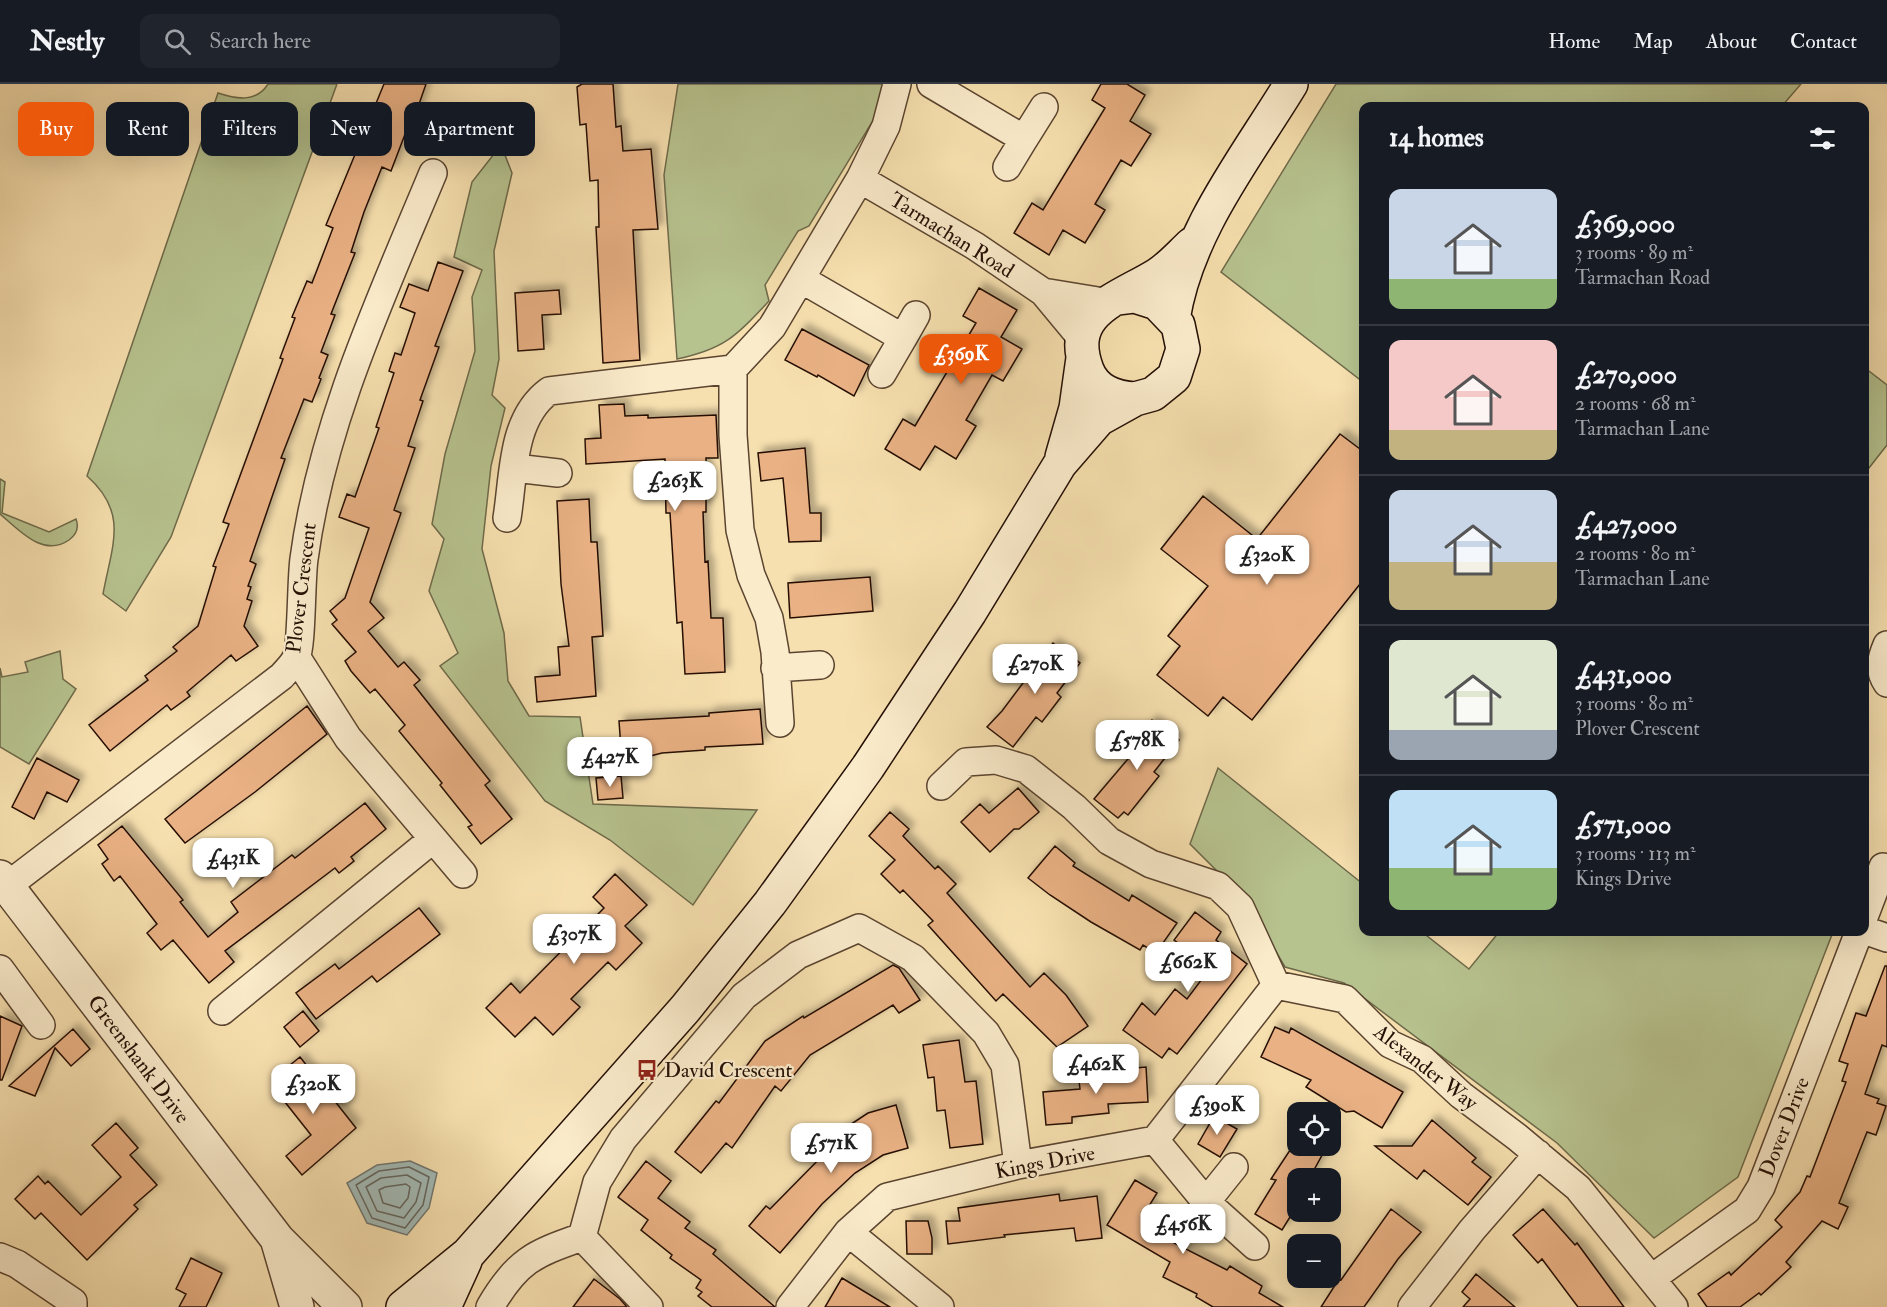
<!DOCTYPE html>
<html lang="en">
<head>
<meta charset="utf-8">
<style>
  :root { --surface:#171b24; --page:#20242c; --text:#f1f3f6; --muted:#9ea1a6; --line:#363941; --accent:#ea580c }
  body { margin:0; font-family:"IM FELL Double Pica",serif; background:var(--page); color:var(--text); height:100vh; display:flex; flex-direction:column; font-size:22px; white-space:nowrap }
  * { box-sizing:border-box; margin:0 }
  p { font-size:20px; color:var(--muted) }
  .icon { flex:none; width:33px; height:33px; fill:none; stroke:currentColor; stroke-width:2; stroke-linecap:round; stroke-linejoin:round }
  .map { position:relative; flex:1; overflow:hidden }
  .sheet { position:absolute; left:1359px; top:18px; width:510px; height:834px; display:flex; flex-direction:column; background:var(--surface); border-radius:12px; box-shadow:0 6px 24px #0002 }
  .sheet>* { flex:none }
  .guide { position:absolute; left:18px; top:18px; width:570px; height:54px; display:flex; gap:12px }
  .buttons { position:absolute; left:1287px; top:1018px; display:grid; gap:12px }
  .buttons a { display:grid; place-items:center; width:54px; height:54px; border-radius:12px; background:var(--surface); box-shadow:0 6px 24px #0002; font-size:30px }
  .price { position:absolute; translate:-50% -51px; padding:0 14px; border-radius:12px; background:#fff; color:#222; font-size:20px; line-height:39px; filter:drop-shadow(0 2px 3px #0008) }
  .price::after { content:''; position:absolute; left:50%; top:36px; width:18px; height:14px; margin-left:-9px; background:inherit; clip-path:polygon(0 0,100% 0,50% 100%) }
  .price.on { background:var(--accent); color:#fff }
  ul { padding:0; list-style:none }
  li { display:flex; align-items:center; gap:18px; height:150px; padding:0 30px }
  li+li { border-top:2px solid var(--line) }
  li span { display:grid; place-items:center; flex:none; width:168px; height:120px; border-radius:12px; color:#555 }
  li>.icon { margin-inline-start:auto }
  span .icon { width:72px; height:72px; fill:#fffc; stroke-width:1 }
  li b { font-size:26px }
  h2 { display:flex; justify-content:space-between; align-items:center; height:72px; padding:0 30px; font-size:26px }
  .pill { padding:0 21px; border-radius:12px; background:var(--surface); box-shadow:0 6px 24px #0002; font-size:21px; line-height:54px }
  .pill.on { background:var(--accent); color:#fff }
  header { display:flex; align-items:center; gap:36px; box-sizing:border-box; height:84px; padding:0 30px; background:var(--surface); border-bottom:2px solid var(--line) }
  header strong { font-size:28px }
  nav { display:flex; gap:33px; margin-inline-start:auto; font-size:21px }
  .search { width:420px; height:54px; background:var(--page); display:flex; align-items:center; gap:15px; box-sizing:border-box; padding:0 21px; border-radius:12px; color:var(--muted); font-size:22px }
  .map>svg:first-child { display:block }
  .green { fill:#b7c38f; stroke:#6e6a4a; stroke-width:1.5 }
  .water { fill:#a2bab6; stroke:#707670; stroke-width:1.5 }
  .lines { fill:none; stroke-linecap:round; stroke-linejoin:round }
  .shore { stroke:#64655e; stroke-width:1.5 }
  .building { fill:#e9b184; stroke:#251006; stroke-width:1.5; filter:url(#shadow) }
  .minor-casing { stroke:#5a4430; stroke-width:30 }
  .tertiary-casing { stroke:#5a4430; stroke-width:36 }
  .secondary-casing { stroke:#251006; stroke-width:36 }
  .minor { stroke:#faebcb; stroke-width:27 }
  .tertiary { stroke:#faebcb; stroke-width:33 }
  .secondary { stroke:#faebcb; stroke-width:33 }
  .labels { text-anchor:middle; stroke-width:4.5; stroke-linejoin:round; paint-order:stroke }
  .street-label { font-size:21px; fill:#251006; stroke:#faebcb }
  .poi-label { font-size:21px; fill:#251006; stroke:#faebcb; text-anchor:start }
</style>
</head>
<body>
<header>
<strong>Nestly</strong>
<div class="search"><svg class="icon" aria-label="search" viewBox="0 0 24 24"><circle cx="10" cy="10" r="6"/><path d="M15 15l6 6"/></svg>Search here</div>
<nav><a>Home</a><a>Map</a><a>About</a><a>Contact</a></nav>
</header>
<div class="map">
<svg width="1887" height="1223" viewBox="0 0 1887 1223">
  <defs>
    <filter id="shadow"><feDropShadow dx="5.5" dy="-5.5" stdDeviation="3" flood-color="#0004"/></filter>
  </defs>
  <rect width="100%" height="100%" fill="#f7e0af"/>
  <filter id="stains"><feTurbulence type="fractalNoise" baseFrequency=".00333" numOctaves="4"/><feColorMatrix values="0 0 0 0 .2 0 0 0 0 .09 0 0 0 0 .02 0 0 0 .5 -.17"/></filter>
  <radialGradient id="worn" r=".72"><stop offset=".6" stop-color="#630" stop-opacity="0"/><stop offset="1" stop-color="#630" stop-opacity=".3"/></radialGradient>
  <path class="green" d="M268,0H337L171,453L126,527L103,510C112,461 129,429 87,392L218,9C236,15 256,19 268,0Z
    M678,0H883L877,30L809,142L798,147L765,201L769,217C736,252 725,265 677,275L664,91Z
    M1336,0H1801L1782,22H1364L1363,298L1221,188Z
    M501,61L512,89L494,167L499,275L492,311L505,324L491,382L482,465L504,549L508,597L529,632L580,633L593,720L757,726L693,821L610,756L545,717L440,582L458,569L429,507L444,455L432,440L445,370L475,267L472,213L482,186L454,173L472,98Z
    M1865,284L1887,301V361L1865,389Z
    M0,395L5,398L2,429L49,448L76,435C79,443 77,450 69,456C43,474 19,446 0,430Z
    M60,567L63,595L76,605L29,680L0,663V584L2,593L28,588L25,578Z
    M1218,684L1363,800L1364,848H1422L1469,885L1499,848H1833L1738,1093L1654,1154L1557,1059L1344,899L1285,883L1245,815L1190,760Z"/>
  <path class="water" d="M410,1077L437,1089L429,1124L407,1151L367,1139L347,1099L377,1081Z"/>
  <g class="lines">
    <path class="shore" d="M409,1083L429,1093L423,1121L405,1144L372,1134L356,1101L379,1087Z
      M407,1091L421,1099L416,1118L404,1134L377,1127L366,1103L381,1094Z
      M406,1100L410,1103L408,1114L400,1124L383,1119L379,1106L385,1103Z"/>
  </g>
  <path class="building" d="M384,0H426L410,46L407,45L391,87L382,83L364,128L351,168L355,169L331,230L335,231L321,268L328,271L319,294L321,295L312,318L304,315L281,374L285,375L250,477L256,480L248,502L251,503L247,515L252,517L244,542L258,562L236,577L231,571L187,608L190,612L171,626L167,621L110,667L89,641L148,596L145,592L177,567L173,563L198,542L216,483L213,482L229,440L223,438L283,275L280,274L295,234L292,233L307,197L312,199L333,144L326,141Z
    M582,0H613L616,43L621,42L623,67L651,65L658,145L633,146L640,276L603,279L596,143H599L598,96L590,97L586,40L580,41L577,3Z
    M1101,0H1127L1145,11L1130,37L1151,50L1131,82L1121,76L1095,120L1105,126L1085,159L1063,146L1049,171L1014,149L1032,119L1043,126L1105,24L1092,16Z
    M438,178L463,187L435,262L439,263L420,316L423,317L408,362L415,364L394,426L401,429L370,518L384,534L368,547L398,583L404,578L420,596L414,601L490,697L485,701L512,735L481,760L468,743L472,741L440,701L442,699L399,647L405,641L375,605L370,609L351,587L345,577L356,568L332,540L337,536L330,527L345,514L369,444L339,433L347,410L355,413L379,344L376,343L394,289L389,287L395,269L401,271L415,229L400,223L409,200L428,207Z
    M979,204L1017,226L1001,253L1022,265L1003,297L992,291L966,336L976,342L956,375L935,362L920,386L885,365L903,335L915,342L976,239L963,232Z
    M559,206L561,230L542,231L544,265L518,267L515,209Z
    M802,245L869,281L854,312L818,291L817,293L785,276Z
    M624,320L625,332L648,331V334L716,331L718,374H706V428H703L705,478L708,477L711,534H723L725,588L685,590L682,538L677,539L670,429H666L665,375L586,380L585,355L601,354L599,321Z
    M1340,350L1364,368V495L1252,636L1223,613L1208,632L1157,591L1180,562L1168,552L1208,502L1161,465L1203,412L1257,455Z
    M805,364L810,429H821V457L789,458L783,394L761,397L758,369Z
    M589,415L591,458H597L603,552L592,553L596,612L537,618L535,593L560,591L558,563L569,562L561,500L557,417Z
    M870,493L873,527L790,534L788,499Z
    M1053,559L1080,579L1057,609L1061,613L1042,638L1036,633L1013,663L987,643L1002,627Z
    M307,622L327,650L255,708L185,759L165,735Z
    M760,625L763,660L705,663V666L662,669L650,672L651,676L622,678L619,637L709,632V629Z
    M1152,636L1179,656L1154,688L1159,692L1128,731L1124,728L1118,734L1094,715L1133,669L1130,665Z
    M37,674L79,696L67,718L47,708L34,735L12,723Z
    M621,692L623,714L598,716L596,694Z
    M1018,704L1039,728L1019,745H1014L990,768L961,738L980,720L989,729Z
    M365,719L386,745L351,773L354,777L339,789L335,784L225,867L234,878L209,899L173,856L161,866L147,849L157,840L120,792L114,797L102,780L108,775L98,761L122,742L183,816L180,818L208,853L238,828L231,818L292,771L295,774Z
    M890,728L909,745L903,752L935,785L938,782L956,800L947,809L1030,903L1044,889L1066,911L1088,942L1057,963L1003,910L996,917L928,841L933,837L903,806L900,809L881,790L895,776L869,752Z
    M1055,762L1075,779L1073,782L1129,817L1132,811L1177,839L1156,869L1143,861L1140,866L1091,838L1050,811L1028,794Z
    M615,790L647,821L625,842L642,859L616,886L608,878L571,915L580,923L553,951L535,933L515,953L486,924L511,899L520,909L604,824L593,813Z
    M419,824L440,850L377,898L372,892L316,935L296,909L335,880L339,885Z
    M1195,828L1221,848L1216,856L1247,880L1177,970L1169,964L1162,974L1123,946L1142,919L1155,931L1175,905L1187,915L1211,883L1174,856Z
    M893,881L899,884L920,916L899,929L893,921L810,971L781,1007L775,1002L732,1064L726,1059L701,1089L675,1068L716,1017L719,1019L765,957L803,932L804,934Z
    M1885,882H1887V963L1882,961L1865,1010L1879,1015L1877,1019L1886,1022L1876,1051L1867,1048L1839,1119L1848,1123L1838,1145L1822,1137L1786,1178L1791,1183L1761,1211L1759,1209L1740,1223H1707L1698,1210L1729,1188L1731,1191L1782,1143L1775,1136L1800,1108L1807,1092L1810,1093L1846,998L1842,997L1848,980L1839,977L1849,949L1856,929L1866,932Z
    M303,927L319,947L300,963L284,943Z
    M0,932L22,942L2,996H0Z
    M1275,943L1289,949L1291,944L1403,1008L1382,1044L1354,1027L1346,1028L1306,1003L1311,996L1261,973Z
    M73,945L90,965L71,982L55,964L35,1012L9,1002Z
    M959,956L965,998L976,997L983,1060L950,1064L945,1026L937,1027L934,993L928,994L923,961Z
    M300,973L356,1044L302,1091L286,1072L311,1051L281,1013L286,1009L274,994Z
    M1146,983L1148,1018L1108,1020L1109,1029L1072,1033V1039L1046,1041L1043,1008L1080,1005L1078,989Z
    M896,1021L908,1064L883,1071L855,1089L822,1120L780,1169L749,1142L766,1122L770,1125L834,1060L830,1054L868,1029Z
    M1214,1032L1237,1045L1220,1073L1198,1060Z
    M1432,1036L1476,1074L1472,1078L1491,1093L1468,1121L1424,1086L1417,1095L1375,1062H1412Z
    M116,1039L138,1064L130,1071L157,1101L134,1121L138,1125L87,1176L41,1129L35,1135L15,1115L38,1092L45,1100L48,1097L81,1131L121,1093L92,1061Z
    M1298,1054V1062H1327L1309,1095H1298V1120L1282,1146L1255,1130L1276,1096L1271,1095Z
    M646,1077L671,1097L658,1114L690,1138L685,1144L716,1166L713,1170L775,1223H712L698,1212L702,1208L696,1204L701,1196L670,1174L672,1171L641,1146L648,1136L618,1113Z
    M1135,1096L1157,1109L1149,1122L1184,1143L1174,1159L1227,1186L1230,1182L1262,1202L1259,1209L1283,1223H1213L1196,1213L1197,1210L1163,1193L1170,1178L1107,1141Z
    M1059,1110L1060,1117L1097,1112L1102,1154L1076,1157L1074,1144L1004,1151L1005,1153L948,1160L946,1137H960L958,1124Z
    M1391,1125L1421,1148L1398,1175L1364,1223H1321L1339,1195L1341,1196Z
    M1543,1125L1575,1161L1577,1159L1624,1223H1578L1542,1175L1538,1179L1513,1151Z
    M906,1137H928L932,1154V1170H907Z
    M191,1174L222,1189L206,1223H179L186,1210L176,1205Z
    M1476,1190L1515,1223H1463L1470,1215L1462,1208Z
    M842,1194L890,1223H825Z
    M594,1195L620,1215L627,1223H573Z"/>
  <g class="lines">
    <defs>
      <path id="minor" d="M931,0L1024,55L1044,23
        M1007,83L1024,55
        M860,95L975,162L1043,208L1082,255
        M801,195L903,254L882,290
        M1043,208L1110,219
        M903,254L916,231
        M733,285V351L740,446L751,491L769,534L775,568L780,639
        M733,285L772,243L860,95L886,42L897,0
        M515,384L558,389
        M507,434C514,391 511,335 549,307L733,285
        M1887,561C1881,575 1878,586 1887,599
        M297,574L348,654L463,790
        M775,584L820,581
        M941,702L966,678L996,676L1026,685L1074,723L1109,757L1151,780L1218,802L1240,823L1276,901
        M7,802L282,592C286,587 293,581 296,574C302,563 301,495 304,475C322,340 381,214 433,89
        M1864,833L1883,783
        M1864,846L1887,854
        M0,885L41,941
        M1276,901L1345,915L1390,960L1422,975L1461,1011L1517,1053L1578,1104L1674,1223
        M222,927L433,755
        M1155,1056L1206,1118L1255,1162
        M1206,1118L1234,1083
        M848,1148L940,1223
        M0,1173L17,1180L73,1218V1223
        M1652,1194L1747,1126L1761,1103L1859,848
        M490,1223C517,1177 533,1170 582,1153
        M649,1223L582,1153L597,1098L623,1055L744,912L798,871L859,844L913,874L986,949L1005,981L1018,1081
        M790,1223L848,1148L887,1113L1018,1081L1155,1056L1276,901
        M1412,1223L1472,1146L1538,1070"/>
      <path id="tertiary" d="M0,793L278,1156L345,1223
        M278,1158L297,1223"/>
      <path id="secondary" d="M1173,235C1187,147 1246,74 1291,0
        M1135,315C1115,314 1095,307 1087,286C1065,228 1118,215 1157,191C1170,183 1181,170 1192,160
        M1062,373L1076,324L1083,274
        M403,1223L468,1170L685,925L770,819L868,683L970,528L1060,380L1099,335L1135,315L1153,310L1174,293L1183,265L1178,241L1157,219L1135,212L1119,214
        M444,1223L465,1177"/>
    </defs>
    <use href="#minor" class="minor-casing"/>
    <use href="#tertiary" class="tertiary-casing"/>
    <use href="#secondary" class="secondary-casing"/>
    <use href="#minor" class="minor"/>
    <use href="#tertiary" class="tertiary"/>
    <use href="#secondary" class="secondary"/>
  </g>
  <defs>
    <symbol id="bus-bare" viewBox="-9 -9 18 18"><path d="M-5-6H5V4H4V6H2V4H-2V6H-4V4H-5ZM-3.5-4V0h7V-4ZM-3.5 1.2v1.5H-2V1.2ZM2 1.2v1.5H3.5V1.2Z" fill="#8f2418" stroke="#faebcb" stroke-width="2.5" paint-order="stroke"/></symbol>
  </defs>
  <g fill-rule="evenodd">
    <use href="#bus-bare" x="632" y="971" width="30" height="30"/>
  </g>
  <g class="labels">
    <g class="street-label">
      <text transform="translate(952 151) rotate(32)" y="7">Tarmachan Road</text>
      <text transform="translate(301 504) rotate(-83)" y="7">Plover Crescent</text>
      <text transform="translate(139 975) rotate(53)" y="7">Greenshank Drive</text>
      <text transform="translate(1426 983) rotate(38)" y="7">Alexander Way</text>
      <text transform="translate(1784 1043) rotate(-69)" y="7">Dover Drive</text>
      <text transform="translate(1045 1078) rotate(-11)" y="7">Kings Drive</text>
    </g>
    <g class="poi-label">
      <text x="664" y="993">David Crescent</text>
    </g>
  </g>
  <rect width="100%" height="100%" filter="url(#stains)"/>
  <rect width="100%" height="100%" fill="url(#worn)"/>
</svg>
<div class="buttons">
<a><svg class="icon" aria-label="locate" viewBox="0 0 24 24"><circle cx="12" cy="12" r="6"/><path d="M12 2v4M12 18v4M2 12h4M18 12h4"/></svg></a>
<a>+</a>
<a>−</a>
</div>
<b class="price on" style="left:961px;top:301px">£369K</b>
<b class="price" style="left:675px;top:428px">£263K</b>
<b class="price" style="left:1267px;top:502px">£320K</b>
<b class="price" style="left:1035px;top:611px">£270K</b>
<b class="price" style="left:1137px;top:687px">£578K</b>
<b class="price" style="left:610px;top:704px">£427K</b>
<b class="price" style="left:233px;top:805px">£431K</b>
<b class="price" style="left:574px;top:881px">£307K</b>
<b class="price" style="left:1188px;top:909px">£662K</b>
<b class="price" style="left:1096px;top:1011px">£462K</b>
<b class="price" style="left:313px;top:1031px">£320K</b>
<b class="price" style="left:1217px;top:1052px">£390K</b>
<b class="price" style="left:831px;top:1090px">£571K</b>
<b class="price" style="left:1183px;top:1171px">£456K</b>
<div class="guide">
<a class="pill on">Buy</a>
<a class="pill">Rent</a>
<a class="pill">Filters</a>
<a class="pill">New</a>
<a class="pill">Apartment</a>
</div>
<section class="sheet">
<h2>14 homes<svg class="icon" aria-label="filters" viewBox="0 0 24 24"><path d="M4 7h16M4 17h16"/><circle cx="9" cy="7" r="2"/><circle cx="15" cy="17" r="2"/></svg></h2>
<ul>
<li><span style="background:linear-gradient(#c9d6e8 75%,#8fb573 0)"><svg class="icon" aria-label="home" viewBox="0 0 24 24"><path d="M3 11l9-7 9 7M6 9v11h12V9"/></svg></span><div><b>£369,000</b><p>3 rooms · 89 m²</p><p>Tarmachan Road</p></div></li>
<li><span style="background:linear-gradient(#f6c9c9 75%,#c2b280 0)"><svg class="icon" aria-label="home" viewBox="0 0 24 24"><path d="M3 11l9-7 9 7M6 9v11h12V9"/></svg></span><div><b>£270,000</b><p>2 rooms · 68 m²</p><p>Tarmachan Lane</p></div></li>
<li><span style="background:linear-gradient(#c9d6e8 60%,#c2b280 0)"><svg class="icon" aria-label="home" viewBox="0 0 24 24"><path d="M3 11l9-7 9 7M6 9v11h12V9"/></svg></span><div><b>£427,000</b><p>2 rooms · 80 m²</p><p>Tarmachan Lane</p></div></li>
<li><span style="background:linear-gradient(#dfe7d0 75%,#9aa5b1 0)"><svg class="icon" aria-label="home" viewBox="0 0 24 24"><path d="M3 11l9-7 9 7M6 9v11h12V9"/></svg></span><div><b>£431,000</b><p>3 rooms · 80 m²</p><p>Plover Crescent</p></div></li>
<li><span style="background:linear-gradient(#bfe0f5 65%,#8fb573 0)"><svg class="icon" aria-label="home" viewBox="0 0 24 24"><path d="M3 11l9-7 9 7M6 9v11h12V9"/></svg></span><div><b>£571,000</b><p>3 rooms · 113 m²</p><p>Kings Drive</p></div></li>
</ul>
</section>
</div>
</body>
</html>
